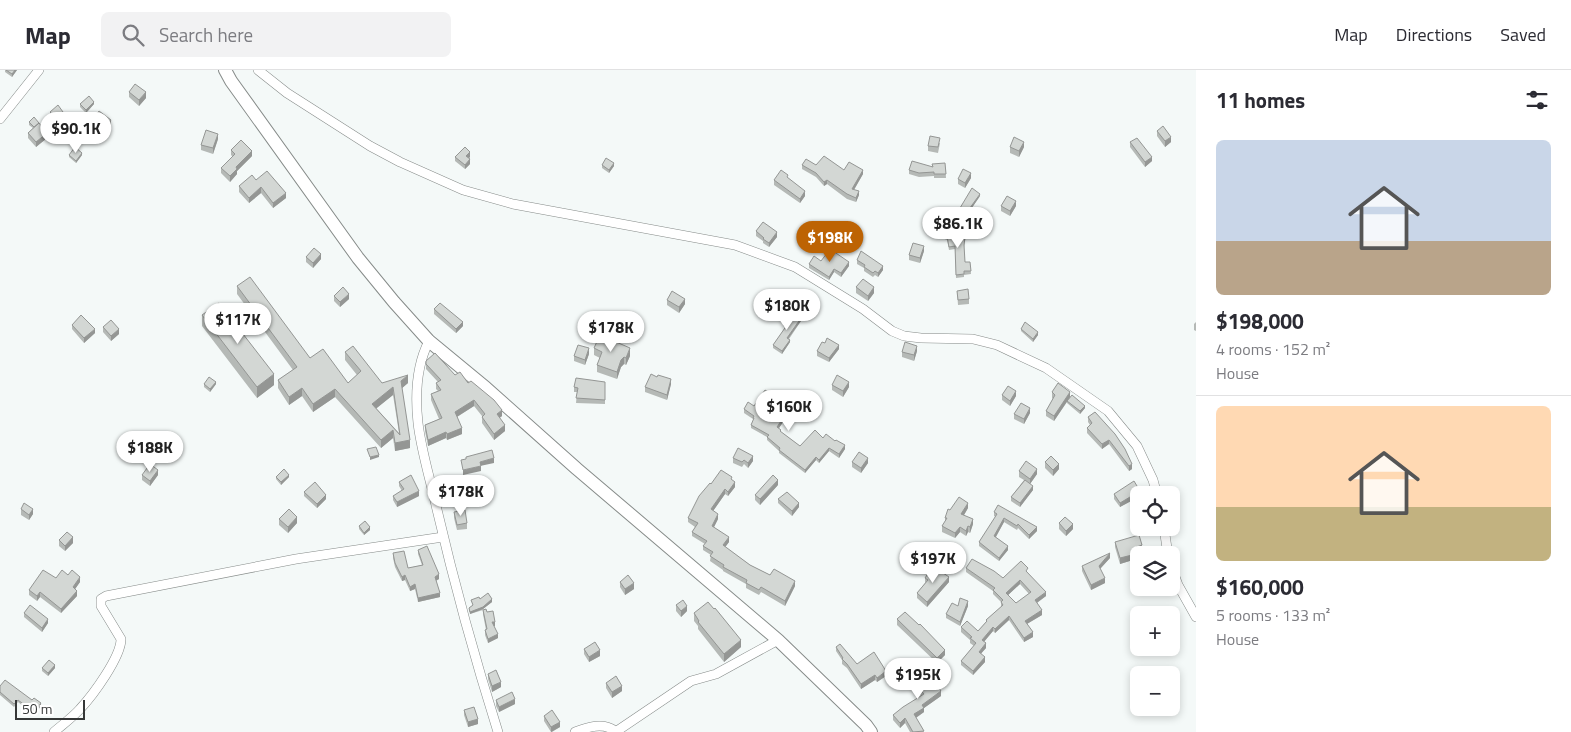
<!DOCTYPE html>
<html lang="en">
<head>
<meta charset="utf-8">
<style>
  :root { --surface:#fff; --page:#f2f2f3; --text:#2b2b33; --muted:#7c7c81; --line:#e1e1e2; --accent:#bd6303 }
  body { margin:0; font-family:"Titillium Web",sans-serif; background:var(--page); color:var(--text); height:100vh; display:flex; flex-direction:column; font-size:19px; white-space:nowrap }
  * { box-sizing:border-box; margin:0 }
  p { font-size:16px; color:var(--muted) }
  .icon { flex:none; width:28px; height:28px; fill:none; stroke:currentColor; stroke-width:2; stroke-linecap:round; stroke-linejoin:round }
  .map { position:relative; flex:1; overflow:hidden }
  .drawer { display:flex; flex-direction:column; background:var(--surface); width:375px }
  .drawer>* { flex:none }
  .buttons { position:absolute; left:1130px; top:416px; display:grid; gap:10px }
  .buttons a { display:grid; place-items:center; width:50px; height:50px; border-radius:8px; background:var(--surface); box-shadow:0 2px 8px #0003; font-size:25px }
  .scale { position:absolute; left:15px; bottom:12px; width:70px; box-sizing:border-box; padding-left:5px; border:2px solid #353737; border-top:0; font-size:14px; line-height:18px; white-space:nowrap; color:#353737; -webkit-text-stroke:4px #fff; paint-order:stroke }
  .price { position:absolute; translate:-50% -42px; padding:0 11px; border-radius:18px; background:#fff; color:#222; font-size:16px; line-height:32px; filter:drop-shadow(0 1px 2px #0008) }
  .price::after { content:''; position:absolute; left:50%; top:30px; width:15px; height:11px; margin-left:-8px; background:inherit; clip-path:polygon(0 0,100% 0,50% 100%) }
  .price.active { background:var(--accent); color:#fff }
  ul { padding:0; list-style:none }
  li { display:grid; align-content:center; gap:10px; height:265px; padding:0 20px }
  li+li { border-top:1px solid var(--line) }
  li span { display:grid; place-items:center; height:155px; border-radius:8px; color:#555 }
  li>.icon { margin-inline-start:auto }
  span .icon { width:90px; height:90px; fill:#fffc; stroke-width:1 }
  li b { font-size:21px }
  h2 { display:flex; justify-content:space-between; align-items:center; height:60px; padding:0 20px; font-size:21px }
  header { display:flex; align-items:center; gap:30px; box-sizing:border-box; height:70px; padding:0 25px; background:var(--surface); border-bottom:1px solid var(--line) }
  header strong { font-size:24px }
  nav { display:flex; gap:28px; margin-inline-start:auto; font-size:18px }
  .search { width:350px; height:45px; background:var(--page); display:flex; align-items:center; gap:12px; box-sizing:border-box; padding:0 18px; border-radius:8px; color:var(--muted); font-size:19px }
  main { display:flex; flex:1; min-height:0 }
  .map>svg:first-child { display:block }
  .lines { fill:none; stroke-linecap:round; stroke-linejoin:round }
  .street-casing { stroke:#868b89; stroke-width:10 }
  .secondary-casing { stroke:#868b89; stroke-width:14 }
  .street { stroke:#fff; stroke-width:9 }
  .secondary { stroke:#fff; stroke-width:12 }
  .wall { fill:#b5b9b6; fill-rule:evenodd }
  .shaded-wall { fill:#949694 }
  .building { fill:#d3d7d4; stroke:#949694; fill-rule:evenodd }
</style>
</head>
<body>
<header>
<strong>Map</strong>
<div class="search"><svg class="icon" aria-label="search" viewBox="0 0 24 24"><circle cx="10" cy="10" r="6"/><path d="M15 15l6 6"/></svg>Search here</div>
<nav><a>Map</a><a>Directions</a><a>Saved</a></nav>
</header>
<main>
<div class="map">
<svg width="1196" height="662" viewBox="0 0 1196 662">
  <rect width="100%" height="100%" fill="#f4f9f8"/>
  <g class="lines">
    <defs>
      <path id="street" d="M258,0L287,23L370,76L400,92L463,120L513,134L735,175L795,197L863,239L892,261L904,266L921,268L973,269L997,275L1046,298L1108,341L1137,376L1153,410L1157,425
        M0,49L39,0
        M429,271C416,296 415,325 418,353C421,379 429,405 435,431C453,509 474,586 498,662
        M1164,458L1168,485
        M1171,496L1178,515L1196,547
        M54,662C62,655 73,647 80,639C93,625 121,587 121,569L101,536V529L106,526L296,489L443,467
        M575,662C588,657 603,652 615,661H617L691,611L716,604L778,570"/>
      <path id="secondary" d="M225,0L231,11L358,188L394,232L429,271L486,318L577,399L778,570L866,655L871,662"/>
    </defs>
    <use href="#street" class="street-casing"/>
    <use href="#secondary" class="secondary-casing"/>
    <use href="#street" class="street"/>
    <use href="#secondary" class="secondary"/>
  </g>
  <path class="wall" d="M5,0H17L12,7L5,2Z
    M129,22L146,28L139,36L129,27Z
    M80,34H94L86,43L80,37Z
    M50,42L63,44L56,51L50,45Z
    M29,52L39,54L47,68L36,77L28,68V63L33,58L29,55Z
    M90,53L111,56L103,66H101L90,58Z
    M1157,61L1171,72L1165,77L1157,66Z
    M218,69L213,84L201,80V75Z
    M1130,72L1152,91L1145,97L1130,77Z
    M940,73L938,83L928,81V76Z
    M1010,77H1024L1019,87L1010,83Z
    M231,80L252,86L237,101V104L230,112L221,103V98L233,87L231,85Z
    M69,85H82L76,93L69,87Z
    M455,87H470L469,88L470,94L465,99L455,91Z
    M945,93L946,108H934V106L919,107L909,104V100L933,97Z
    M602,95L614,96L609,103L602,98Z
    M802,95H816L863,104L854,120L859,125L856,132L847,129L827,114L824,116L816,107L802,99Z
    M788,108L805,126L800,133L774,115V110Z
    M971,108L965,118L958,114V109Z
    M256,110L286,128L273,138L261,123L249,133L239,122V116Z
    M980,126L967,145L960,141V138Z
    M1001,136H1016L1010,146L1001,141Z
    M756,161L777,167L769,177L763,173V171L756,166Z
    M966,163L964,178L965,192H970L971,204L964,205V207L956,208L955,179L949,180L947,170L942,168V165Z
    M924,181L920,193L909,190V185Z
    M306,187L321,189L313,198L306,192Z
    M857,190L883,200L878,207L875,205L873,207L864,201V198L857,194Z
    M821,191L849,196L841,207L834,202L829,210L809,198V194Z
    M237,216L310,288L348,313L357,305L345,290V282L382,313H408L402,318L410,378L395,381L393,368L381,378L335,327L313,342L302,326L289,335L278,318V310L293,300L237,224ZM393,325L399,363L376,338Z
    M856,217L874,223L868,231L856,223Z
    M957,221L969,229V234L958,235Z
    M334,226L349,229L340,237L334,231Z
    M667,230L685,234L679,243L667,235Z
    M434,239L463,256L456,263L434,244Z
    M202,245L274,315L257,328L202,256Z
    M801,251L789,269L790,272L782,284L773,278V275L786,257L783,256V253Z
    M1196,252V261L1194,260V254Z
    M72,255L95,263L84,273L72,259Z
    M103,257L119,264L111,271L103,262Z
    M1021,259L1038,265L1033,272L1021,261Z
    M825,273L839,279L829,292L817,286V281Z
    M594,278L630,286L626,295L624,294L621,297L617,309L597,302V295L600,288L594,285Z
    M917,281L914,291L902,287V282Z
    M589,284L585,295L574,291V286Z
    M426,294L455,305L468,313L502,346L499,348L505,361L494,370L482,353V346L474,336L457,347L462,364L447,370L446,368L428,376L425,361V355L439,349L431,330V324L438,321L436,319V313L438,312L426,299Z
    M605,312V334L576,333L577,322H574V317Z
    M204,314H216L210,322L204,317Z
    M671,314L667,330L645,322V317Z
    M832,315L849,317L843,327L832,320Z
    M1052,322L1070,327L1085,338L1080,344L1067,333V332L1054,351L1046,346V341L1053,329L1052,328Z
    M1002,325L1016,326L1010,336L1002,330Z
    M754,336L789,339L787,343V346L779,358L781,362L800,376L823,368L845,379L839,388L829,381L819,393L816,390L805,403L779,383V381L767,370V367L751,358V355L753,351V349L744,343V339Z
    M1095,342L1132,399L1129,401L1109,374L1102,379L1087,363V358L1090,355L1088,352V347Z
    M1030,343L1024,354L1014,349V344Z
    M733,388L753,391L748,398L744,394L742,397L733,393Z
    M852,392L868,393L861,403L852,397Z
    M1045,392L1059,399L1053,406L1045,398Z
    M1019,401L1037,404L1030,414L1033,420L1020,437L1011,431V427L1024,410L1019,407Z
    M142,405H158L150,416L142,410Z
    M276,407H289L281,415L276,409Z
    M732,410L735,417L728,426L725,424L713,441L718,449L714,457L729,472L725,477L750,495L770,505L795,516L785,536L761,522L759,525L746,518V514L723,501V500L710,491L711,485L703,480V476L705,474L692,466V462L695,457L688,452V448L711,414Z
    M399,412L419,426L397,437L393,430V426L402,421L399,416Z
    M439,414L457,418L442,426L439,419Z
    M778,415L760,435L755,430V425Z
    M304,422L326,429L317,438L304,426Z
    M1114,424L1140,425L1120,437L1114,429Z
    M778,429L799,437L792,446L778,433Z
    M968,438L964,445L973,454L970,463L968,462L966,466L960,462L955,468L942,462V456L945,452V448L950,440Z
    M21,439L33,444L29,450L21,445Z
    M454,442L467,453V459L457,460L454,448Z
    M994,442L1037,461L1029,469L1018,458L1017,460L1004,452L996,467L1008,480L999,491L979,476V472L996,447L994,446Z
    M279,449L297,453L288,463L279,455Z
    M1059,453L1073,459L1066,466L1059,459Z
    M359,456L370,460L364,465L359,459Z
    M59,470L73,473L65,481L59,476Z
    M1115,472L1142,481L1136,483V489L1120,494L1115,477Z
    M418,480L439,509L436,511L440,527L418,532L415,519L410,521L405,510L402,511L395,497L393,488V483L408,498L422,495L418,484Z
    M1110,488L1100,499L1105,513L1091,520L1082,501V496Z
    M966,498L1003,508L1028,503L1046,526L1037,533L1042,545L1027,554L1033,567L1024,572L1009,550L995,563L993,561L984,572L986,578L981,583L985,592L973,605L961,595V591L974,576L970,573V570L961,562V557L978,561L986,552V550L1001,537V532L993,524V521L966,502ZM1020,514L1029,524L1016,533L1008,525Z
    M68,505L80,512L75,519L77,526L61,543L40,527L37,531L29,525V520L56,508Z
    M925,508L949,512L927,537L917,528V523L925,513Z
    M620,512L634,519L625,525L620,517Z
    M480,529L492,532L483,539L495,556H494L498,568L488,573L485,565V560H486L483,544V540L470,544L469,541V538L473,535L471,530Z
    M676,535L687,541L681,547L676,541Z
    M958,536H968L960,556L946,548V544Z
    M24,543L48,553L42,562L24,547Z
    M694,543L741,577L724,592L698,559V556L694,551Z
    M897,549L945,585L937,593L897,555Z
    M836,577L857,594L886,606L877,612L875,610L861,619L847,598L842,594V590L836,581Z
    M584,579L600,586L589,592L584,584Z
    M42,598H55L48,606L42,601Z
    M916,599L941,626L924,638V642L916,648L924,662H910L905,653L900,658L893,650V645L921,626L911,614V610L917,605Z
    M488,604L501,617L492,622L488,609Z
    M606,613L622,621L612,628L606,618Z
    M0,616L32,630L41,636L34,645L18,632L14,637L0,625Z
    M496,630L515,634L499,642L496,636Z
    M464,640L478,654L468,657L464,645Z
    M544,646L560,657L552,662H551L544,651Z"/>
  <path class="shaded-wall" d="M15,0H17L12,7V4Z
    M146,22V28L139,36V30Z
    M94,32V34L86,43V40Z
    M63,42V44L56,51V48Z
    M111,50V56L103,66V61Z
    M47,63V68L36,77V72Z
    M218,64V69L213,84V78Z
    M1171,67V72L1165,77V71Z
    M1024,72V77L1019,87V81Z
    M252,81V86L237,101V104L230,112V106L236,97Z
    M470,82V87L466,91V86Z
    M82,83V85L76,93V91Z
    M1152,87V91L1145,97V92Z
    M470,89V94L465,99V95Z
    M614,93V96L609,103V100Z
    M863,100V104L852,123V119Z
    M971,103V108L965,118V113Z
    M827,110V114L824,116V112Z
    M261,117V123L249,133V128Z
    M805,121V126L800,133V129Z
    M859,121V125L856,132V128Z
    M286,123V128L273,138V133Z
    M980,124V126L967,145V142Z
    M1016,131V136L1010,146V141Z
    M777,162V167L769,177V173Z
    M924,176V181L920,193V188Z
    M321,184V189L313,198V193Z
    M849,192V196L841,207V203Z
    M883,196V200L878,207V203Z
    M834,199V202L829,210V207Z
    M874,217V223L868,231V226Z
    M349,224V229L340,237V232Z
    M685,229V234L679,243V237Z
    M801,248V251L787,270V268Z
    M463,252V256L456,263V259Z
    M95,259V263L84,273V268Z
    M119,259V264L111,271V266Z
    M1038,262V265L1033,272V269Z
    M790,270V272L782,284V281Z
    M839,275V279L829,292V288Z
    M917,276V281L914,291V285Z
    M589,278V284L585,295V290Z
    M630,278V286L626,295V288Z
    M624,287V294L621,297L617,309V302L621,290Z
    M274,304V315L257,328V317Z
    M408,305V313L401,319V311Z
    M671,309V314L667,330V325Z
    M216,312V314L210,322V319Z
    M849,312V317L843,327V321Z
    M393,317V325L372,342V334Z
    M302,318V326L289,335V327Z
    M335,319V327L313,342V334Z
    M1016,321V326L1010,336V331Z
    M1070,322V327L1054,351V346Z
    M474,330V336L455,348V342Z
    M789,336V339L787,343V346L777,361V357Z
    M1085,336V338L1080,344V341Z
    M1030,338V343L1024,354V349Z
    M502,340V346L497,350V344Z
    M505,355V361L494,370V364Z
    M462,358V364L447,370V364Z
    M393,360V368L381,378V370Z
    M446,362V368L428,376V370Z
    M410,370V378L395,381V373Z
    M1109,370V374L1102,379V374Z
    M845,375V379L839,388V384Z
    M829,378V381L819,393V390Z
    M379,385V387L370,390V387Z
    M753,386V391L748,398V393Z
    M816,387V390L805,403V400Z
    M494,388V393L480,396V392Z
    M868,388V393L861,403V398Z
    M1059,394V399L1053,406V400Z
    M1132,394V399L1129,401V396Z
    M481,396V401L463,405V400Z
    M1037,399V404L1030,414V409Z
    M158,400V405L150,416V411Z
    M289,405V407L281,415V412Z
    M778,410V415L760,435V429Z
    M735,412V417L728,426V422Z
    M457,413V418L442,426V421Z
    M1033,416V420L1020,437V433Z
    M725,419V424L711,444V439Z
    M419,421V426L397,437V432Z
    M1140,421V425H1139V427L1120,437V433Z
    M326,425V429L317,438V434Z
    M799,433V437L792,446V441Z
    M968,433V438L961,450V444Z
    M33,439V444L29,450V445Z
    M718,444V449L712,461V456Z
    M297,447V453L288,463V457Z
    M1004,448V452L994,470V466Z
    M973,449V454L970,463V457Z
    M1073,454V459L1066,466V461Z
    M968,456V462L966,466V461Z
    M370,457V460L364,465V463Z
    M960,457V462L955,468V463Z
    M1037,457V461L1029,469V465Z
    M73,467V473L65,481V476Z
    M729,467V472L723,480V475Z
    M1142,475V481L1134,483V478Z
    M1008,476V480L999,491V488Z
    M1110,483V488L1099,500V496Z
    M1136,484V489L1120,494V488Z
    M439,504V509L435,511V507Z
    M405,505V510L402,511V507Z
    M80,507V512L73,522V517Z
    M949,507V512L927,537V532Z
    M1105,508V513L1091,520V515Z
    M1020,510V514L1006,527V523Z
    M795,511V516L785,536V531Z
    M634,513V519L625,525V519Z
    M415,514V519L410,521V517Z
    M77,521V526L61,543V539Z
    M40,522V527L37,531V526Z
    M1046,522V526L1035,534V530Z
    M440,523V527L418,532V528Z
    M492,529V532L483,539L470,544V542Z
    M968,531V536L960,556V552Z
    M687,536V541L681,547V541Z
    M1042,540V545L1025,555V551Z
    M1009,546V550L995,563V559Z
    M48,549V553L42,562V558Z
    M492,552H495V556H492Z
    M993,557V561L982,574V570Z
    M1033,562V567L1024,572V568Z
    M498,564V568L488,573V569Z
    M741,570V577L724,592V584Z
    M986,573V578L979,586V582Z
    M600,580V586L589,592V587Z
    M945,580V585L937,593V588Z
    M985,587V592L973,605V601Z
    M55,595V598L48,606V603Z
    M886,601V606L877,612V608Z
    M875,605V610L861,619V614Z
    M501,612V617L492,622V616Z
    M622,616V621L612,628V622Z
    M941,621V626L924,638V642L914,649V644L922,635Z
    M515,629V634L499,642V637Z
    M41,633V636L34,645V642Z
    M905,648V653L900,658V653Z
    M478,649V654L468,657V652Z
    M560,652V657L551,662V657Z"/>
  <path class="building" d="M6,0H15L12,4Z
    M135,14L146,22L139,30L129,22Z
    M89,26L94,32L86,40L80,34Z
    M58,35L63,42L56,48L50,42Z
    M99,41L111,50L103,61H101L90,53Z
    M34,47L39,53L34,57L29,52Z
    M39,53L47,63L36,72L28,63Z
    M1163,56L1171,67L1165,71L1157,61Z
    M206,60L218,64L213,78L201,75Z
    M930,66L940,68L938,77L928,76Z
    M1014,67L1024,72L1019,81L1010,77Z
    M1137,68L1152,87L1145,92L1130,72Z
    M241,70L252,81L236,97L237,99L230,106L221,98L235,84L231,80Z
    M75,77L82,83L76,91L69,85Z
    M465,77L470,82L466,86L470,89L465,95L455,87Z
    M824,86L844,100L849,92L863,100L852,119L859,121L856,128L847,124L827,110L824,112L816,103L802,95L806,89L816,95Z
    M606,88L614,93L609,100L602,95Z
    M912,91L933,97L932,94L945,93L946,104H934V102L919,103L909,100Z
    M963,99L971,103L965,113L958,109Z
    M781,100L788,105L787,107L805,121L800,129L774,110Z
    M267,101L286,123L273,133L261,117L249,128L239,116L252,105L256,110Z
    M972,118L980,124L967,142L960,138Z
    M1007,126L1016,131L1010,141L1001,136Z
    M763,152L777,162L769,173L763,169L764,168L756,161Z
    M943,159L966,160L964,175L965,192H970L971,201H964V204L956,205L955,176L949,177L947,166L942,165Z
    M913,173L924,176L920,188L909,185Z
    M314,178L321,184L313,193L306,187Z
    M830,179L849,192L841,203L834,199L829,207L809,194L814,186L821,191Z
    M861,181L883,196L878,203L875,201L873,203L864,197L865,195L857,190Z
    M250,207L310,288L323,279L348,313L361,301L345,282L353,276L382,313L408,305L401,311L410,370L395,373L393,360L381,370L335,319L313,334L302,318L289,327L278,310L297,297L237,216ZM393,317L400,365L372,334Z
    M863,209L874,217L868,226L856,217Z
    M343,217L349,224L340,232L334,226Z
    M968,219L969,229L958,230L957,221Z
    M672,221L685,229L679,237L667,230Z
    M219,233L274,304L257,317L202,245Z
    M440,233L463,252L456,259L434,239Z
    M791,241L801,248L787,268L790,270L782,281L773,275L787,255L783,253Z
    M81,245L95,259L84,268L72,255Z
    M111,250L119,259L111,266L103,257Z
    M1025,252L1038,262L1033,269L1021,259Z
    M600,265L630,278L626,288L624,287L621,290L617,302L597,295L602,282L594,278Z
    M827,268L839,275L829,288L817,281L822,272L825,273Z
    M905,272L917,276L914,285L902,282Z
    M578,275L589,278L585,290L574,286Z
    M435,283L455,305L460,302L468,313L471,311L494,330L502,340L497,344L505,355L494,364L482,347L485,344L474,330L455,342L462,358L447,364L446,362L428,370L425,355L442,348L431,324L441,320L436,313L441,310L426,294V291Z
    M651,304L657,307L658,305L671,309L667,325L645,317Z
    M837,305L849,312L843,321L832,315Z
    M209,307L216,312L210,319L204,314Z
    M576,308L605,312V330L576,328L578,318L574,317Z
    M1058,313L1070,322L1054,346L1046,341L1055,325L1052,322Z
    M1008,316L1016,321L1010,331L1002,325Z
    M765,320L789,336L786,342H787L777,357L781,360L780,361L800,376L815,360L823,368L826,364L835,371L836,370L845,375L839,384L829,378L819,390L816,387L805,400L779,380L780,378L767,367L769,365L751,355L754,348H753L754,346L744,339L748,332L754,336Z
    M1072,325L1085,336L1080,341L1067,331Z
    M1021,333L1030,338L1024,349L1014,344Z
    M1095,342L1115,364L1125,379L1132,394L1129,396L1109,370L1102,374L1087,358L1092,353L1088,347Z
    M376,377L379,385L370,387L367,379Z
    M738,378L753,386L748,393L744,390L742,392L733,388Z
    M492,380L494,388L480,392L481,396L463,400L461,390L466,389V387Z
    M859,382L868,388L861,398L852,392Z
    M1051,386L1059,394L1053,400L1045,392Z
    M1026,391L1037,399L1030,409L1019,401Z
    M150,394L158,400L150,411L142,405Z
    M284,399L289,405L281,412L276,407Z
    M721,400L732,407L731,409L735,412L728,422L725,419L711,439L718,444L712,456L729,467L723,475L750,495L770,505L774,499L795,511L785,531L761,517L759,520L746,513L747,510L723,497L724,495L710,486L713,482L703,476L707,471L692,462L698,453L688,448L699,426L710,413L711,414Z
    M411,405L419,421L397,432L393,426L404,419L399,412Z
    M773,405L778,410L760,429L755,425Z
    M453,406L457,413L442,421L439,414Z
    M1025,410L1033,416L1020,433L1011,427Z
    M1134,411L1140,421L1120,433L1114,424Z
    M315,412L326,425L317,434L304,422Z
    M787,422L799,433L792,441L778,429Z
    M959,427L968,433L961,444L973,449L970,457L968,456L966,461L960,457L955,463L942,456L947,448H945L948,439L950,440Z
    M24,433L33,439L29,445L21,439Z
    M998,435L1037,457L1029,465L1018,454L1017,456L1004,448L994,466L1008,476L999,488L979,472L997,444L994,442Z
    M289,439L297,447L288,457L279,449Z
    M465,440L467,453L457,455L454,442Z
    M1065,447L1073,454L1066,461L1059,453Z
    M365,451L370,457L364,463L359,456Z
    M67,462L73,467L65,476L59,470Z
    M1139,465L1142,475L1134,478L1136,484L1120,488L1115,472Z
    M427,476L439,504L435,507L440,523L418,528L415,514L410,517L405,505L402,507L395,493L393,483L404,481L408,498L423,495L418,480Z
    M1110,483L1099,496L1105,508L1091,515L1082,496Z
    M972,489L994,501L1003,508L1021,491L1028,498L1026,501L1046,522L1035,530L1042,540L1025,551L1033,562L1024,568L1009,546L995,559L993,557L982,570L986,573L979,582L985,587L973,601L961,591L976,573L970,568L972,567L961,557L967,551L978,561L987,551L986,550L1003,535L1001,532L1003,530L993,520L995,518L966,498ZM1020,510L1031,522L1016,533L1006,523Z
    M933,496L949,507L927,532L917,523L928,510L925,508Z
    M43,500L56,508L62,500L68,505L72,500L80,507L73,517L77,521L61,539L40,522L37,526L29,520Z
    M628,505L634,513L625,519L620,512Z
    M488,523L492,529L483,537L470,542L469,538L473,535L471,530L479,527L480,529Z
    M960,528L968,531L960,552L946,544L952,533L958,536Z
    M683,530L687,536L681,541L676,535Z
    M708,532L714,539L715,538L741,570L724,584L698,552L699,551L694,543Z
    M30,535L48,549L42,558L24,543Z
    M486,539L487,542L493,541L495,552H492L498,564L488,569L485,560L487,559L483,540Z
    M905,542L919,555L920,554L945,580L937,588L897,549Z
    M595,572L600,580L589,587L584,579Z
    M840,574L857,594L874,582L886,601L877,608L875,605L861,614L847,594L842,589L843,588L836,577Z
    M49,590L55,595L48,603L42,598Z
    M922,595L941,621L922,635L924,638L914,644L924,661L913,662L905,648L900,653L893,645L903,637L924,624L911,610L919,603L916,599Z
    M496,600L501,612L492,616L488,604Z
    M616,606L622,616L612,622L606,613Z
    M5,610L32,630L34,628L41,633L34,642L18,630L14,634L0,622V616Z
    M512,622L515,629L499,637L496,630Z
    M474,637L478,649L468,652L464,640Z
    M552,640L560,652L551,657L544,646Z"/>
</svg>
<div class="buttons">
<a><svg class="icon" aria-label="locate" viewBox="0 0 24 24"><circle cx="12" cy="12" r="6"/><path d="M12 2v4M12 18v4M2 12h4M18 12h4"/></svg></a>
<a><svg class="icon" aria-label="layers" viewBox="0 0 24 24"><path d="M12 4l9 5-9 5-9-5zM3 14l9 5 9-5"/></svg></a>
<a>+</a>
<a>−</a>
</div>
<div class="scale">50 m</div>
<b class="price" style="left:76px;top:84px">$90.1K</b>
<b class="price" style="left:958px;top:179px">$86.1K</b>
<b class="price active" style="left:830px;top:193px">$198K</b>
<b class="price" style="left:787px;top:261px">$180K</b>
<b class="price" style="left:238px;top:275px">$117K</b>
<b class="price" style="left:611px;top:283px">$178K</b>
<b class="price" style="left:789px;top:362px">$160K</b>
<b class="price" style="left:150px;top:403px">$188K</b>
<b class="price" style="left:461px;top:447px">$178K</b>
<b class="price" style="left:933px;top:514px">$197K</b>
<b class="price" style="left:918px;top:630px">$195K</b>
</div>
<section class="drawer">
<h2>11 homes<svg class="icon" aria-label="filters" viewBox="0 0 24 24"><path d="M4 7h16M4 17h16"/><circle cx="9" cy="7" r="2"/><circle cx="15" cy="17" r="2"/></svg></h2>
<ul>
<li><span style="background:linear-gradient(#c9d6e8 65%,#b9a48a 0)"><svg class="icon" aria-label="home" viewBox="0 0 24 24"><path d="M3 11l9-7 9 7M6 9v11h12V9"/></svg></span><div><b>$198,000</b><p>4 rooms · 152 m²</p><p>House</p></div></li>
<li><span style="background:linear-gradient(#ffd9b3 65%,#c2b280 0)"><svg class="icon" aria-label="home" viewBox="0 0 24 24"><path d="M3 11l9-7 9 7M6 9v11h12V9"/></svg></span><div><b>$160,000</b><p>5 rooms · 133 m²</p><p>House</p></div></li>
</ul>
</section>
</main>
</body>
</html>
